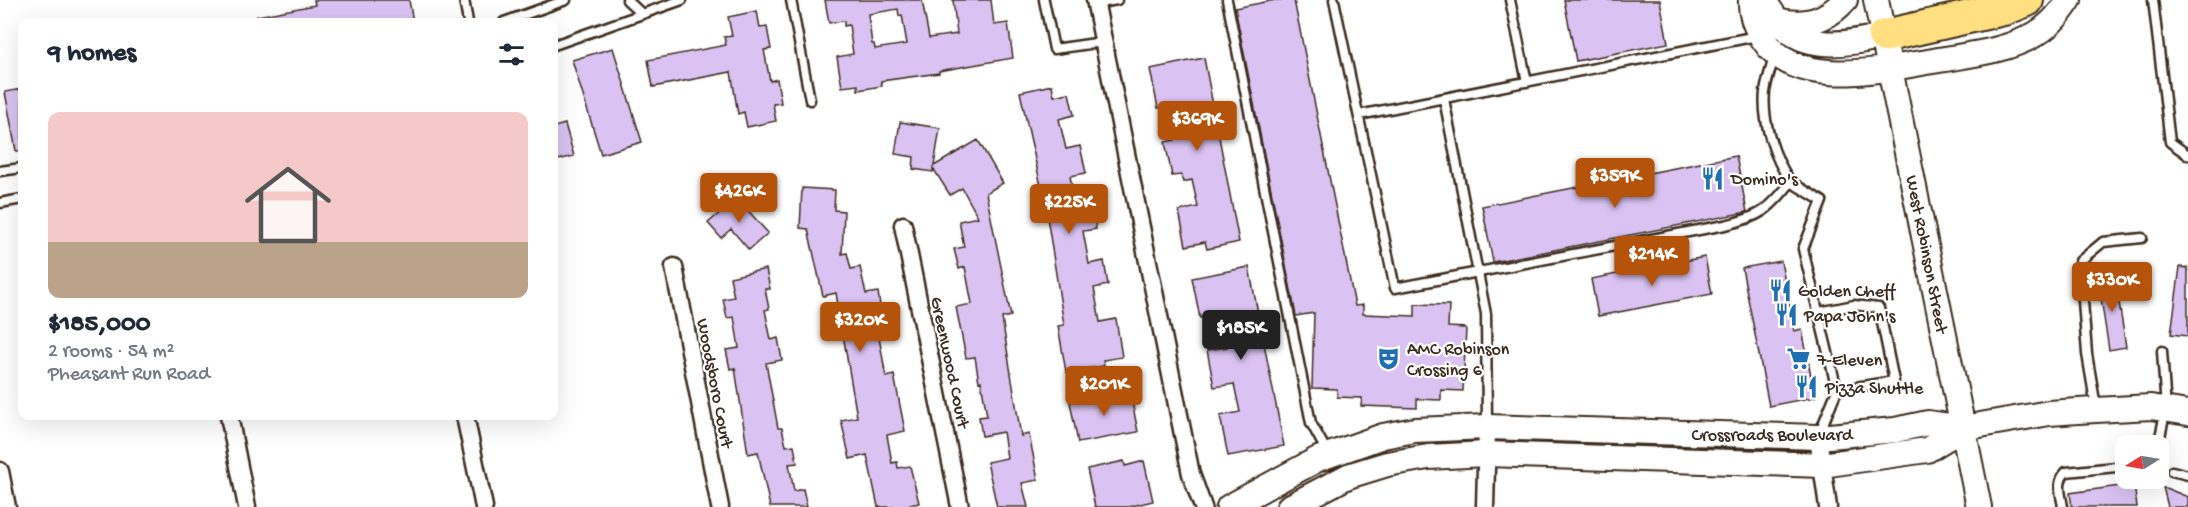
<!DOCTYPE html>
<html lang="en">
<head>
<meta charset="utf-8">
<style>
  :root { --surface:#fff; --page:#f2f2f3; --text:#1f2937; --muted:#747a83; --line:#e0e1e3; --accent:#b45309 }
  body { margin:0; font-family:"Gochi Hand",sans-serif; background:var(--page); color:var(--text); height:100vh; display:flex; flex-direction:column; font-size:22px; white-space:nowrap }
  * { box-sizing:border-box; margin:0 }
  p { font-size:20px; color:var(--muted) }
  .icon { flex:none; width:33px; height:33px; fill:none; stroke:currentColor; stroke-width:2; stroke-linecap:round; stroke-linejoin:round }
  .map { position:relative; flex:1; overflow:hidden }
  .panel { position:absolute; left:18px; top:18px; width:540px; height:402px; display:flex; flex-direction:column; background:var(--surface); border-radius:12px; box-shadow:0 6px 24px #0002 }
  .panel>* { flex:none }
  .needle { width:39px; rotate:259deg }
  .buttons { position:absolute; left:2115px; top:435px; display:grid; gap:12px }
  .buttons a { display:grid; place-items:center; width:54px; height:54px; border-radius:12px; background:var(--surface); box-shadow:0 6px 24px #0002; font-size:30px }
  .price { position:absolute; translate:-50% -51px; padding:0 14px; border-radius:6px; background:var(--accent); color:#fff; font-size:20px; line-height:39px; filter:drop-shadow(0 2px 3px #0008) }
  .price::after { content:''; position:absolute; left:50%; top:36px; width:18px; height:14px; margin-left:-9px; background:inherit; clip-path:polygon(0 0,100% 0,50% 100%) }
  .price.active { background:#222; color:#fff }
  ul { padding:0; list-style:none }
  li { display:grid; align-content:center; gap:12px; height:318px; padding:0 30px }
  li+li { border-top:2px solid var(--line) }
  li span { display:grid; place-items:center; height:186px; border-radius:12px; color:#555 }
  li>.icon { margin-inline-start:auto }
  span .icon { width:108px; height:108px; fill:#fffc; stroke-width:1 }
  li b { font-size:26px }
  h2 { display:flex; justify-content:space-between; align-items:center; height:72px; padding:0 30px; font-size:26px }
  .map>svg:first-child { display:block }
  .building { fill:#dac3f3; stroke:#3b2a1e; stroke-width:1.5; fill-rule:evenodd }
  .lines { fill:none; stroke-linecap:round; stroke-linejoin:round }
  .lane-casing { stroke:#3b2a1e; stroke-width:13 }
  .street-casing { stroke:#3b2a1e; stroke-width:21 }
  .secondary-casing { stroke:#3b2a1e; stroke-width:28 }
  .highway-casing { stroke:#3b2a1e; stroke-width:36 }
  .lane { stroke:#fff; stroke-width:8 }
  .street { stroke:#fff; stroke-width:16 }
  .secondary { stroke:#fff; stroke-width:24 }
  .highway { stroke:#ffdf80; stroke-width:32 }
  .labels { text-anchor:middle; stroke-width:4.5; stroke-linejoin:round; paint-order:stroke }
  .poi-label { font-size:18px; fill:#3b2a1e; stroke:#fff; text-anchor:start }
  .street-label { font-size:18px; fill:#3b2a1e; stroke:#fff }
</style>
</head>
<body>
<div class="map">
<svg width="2188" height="507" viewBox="0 0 2188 507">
  <rect width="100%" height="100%" fill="#fff"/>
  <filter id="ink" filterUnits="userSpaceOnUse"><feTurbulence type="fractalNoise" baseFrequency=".0167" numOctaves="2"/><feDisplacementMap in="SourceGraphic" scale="12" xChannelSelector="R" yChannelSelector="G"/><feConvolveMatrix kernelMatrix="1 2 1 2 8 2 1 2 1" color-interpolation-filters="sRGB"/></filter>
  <g filter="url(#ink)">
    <path class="building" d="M314,0H409L413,22H258L257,16L315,5Z
      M825,0H922L929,38L957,34L953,0H991L994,25L1008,23L1013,58L939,71V73L881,81L882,86L858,90V85L842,87L837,57L853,54L849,25L844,26V21L829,23ZM898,9L899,16L902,15L907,44L875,49L874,44H872L868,14Z
      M1275,0H1294L1355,306L1363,305V314L1415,316V304L1449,305L1448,327L1466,328L1463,391L1441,390V400L1417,399V408L1361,406L1362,398L1337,397V389L1312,388L1314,313L1296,316L1235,8Z
      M1564,0H1660L1668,43L1576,61Z
      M757,11L760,28L767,27L771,49L764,50L770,81L777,79L781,103L773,104L776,121L747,127L744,112L738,114L731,72L653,87L648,60L726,45L724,37L732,36L728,17Z
      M613,48L642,142L601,154L572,60Z
      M1204,58L1239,242L1207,249L1205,242L1186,246L1179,211L1198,207L1192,180L1183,182L1181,175L1172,176L1165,142L1175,140L1170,114L1168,106L1158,108L1150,69Z
      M1052,85L1054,96L1069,93L1074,115L1059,119L1066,149L1080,146L1086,173L1070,176L1076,209L1093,206L1096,229L1083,231L1089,264L1104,261L1108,285L1094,288L1100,322L1116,319L1122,357L1103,360L1104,366L1066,372L1058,326L1064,325L1045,204L1020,92Z
      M22,89V151H16L5,92Z
      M900,122L940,128L934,166L978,140L1003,183L986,193L1011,316L1002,318L1021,436L1029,434L1038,480L1022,483L1028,507H997L987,462L1007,458L1003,432L982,436L979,417L987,416L981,381L979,382L975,357L966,358L956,307L972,304L965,267L959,269L954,249L964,247L959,221L978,217L962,188L950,195L933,168V172L913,169L914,157L895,154Z
      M565,124L574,156L554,161V127Z
      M1736,156L1747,212L1493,262L1482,206Z
      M802,188L835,190L834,210L844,211L842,254L847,253L851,269L860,267L866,294L878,292L882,319L876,320L886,377L894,375L905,431L887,435L892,463L897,462L898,468L910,466L919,503L902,507H878L867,455L850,459L841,420L857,417L836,293L823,296L808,229L800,228Z
      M737,198L768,233L749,250L731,229L721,238L708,223Z
      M1705,257L1712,294L1598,316L1591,279Z
      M1781,261L1794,331L1802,329L1815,397L1769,406L1742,268Z
      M1249,267L1284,446L1228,456L1220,416L1240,412L1234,384L1214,387L1207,350L1227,347L1222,319L1219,314L1200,318L1192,278Z
      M2180,267L2188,268V336L2171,334Z
      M766,269L770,289H765L769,309L765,310L771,340L778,338L782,360L766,363L778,428H782L786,446L794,445L797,463L789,464L794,491L803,489L807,507H770L758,452L748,454L735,368L730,369L726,350L739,348L734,317L727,318L723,299L734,297L730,277Z
      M2115,277L2126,347L2109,350L2098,279Z
      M1130,391L1138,432L1078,443L1070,402Z
      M1124,461L1125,466L1144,461L1153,501L1128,507H1095L1087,469Z
      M2134,484L2137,507H2072L2070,493Z
      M2163,487L2188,497V507H2168Z"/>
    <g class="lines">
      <defs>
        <path id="lane" d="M464,0L468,22
          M627,0L642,14
          M791,0L810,100
          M1044,0L1054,49L1103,42
          M1227,0L1311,423L1327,452
          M1334,0L1395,288L1725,225C1760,217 1769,210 1791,182C1774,159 1762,121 1765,92C1767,79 1771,67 1775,55
          M1510,0L1527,82
          M2153,0L2170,142L2188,155
          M1095,4L1117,0
          M504,22L566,0
          M554,45L682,0
          M1444,99L1486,314L1487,424
          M1359,115L1757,36
          M0,171L22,168
          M1791,182L1822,201L1803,249L1837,390L1819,434
          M0,203L22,199
          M1819,312L1854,305L1879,308L1894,381L1837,390
          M2096,407L2087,354L2080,261L2103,242L2142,238
          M2158,446L2166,409L2162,351
          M2172,471L2188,475
          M2063,507C2061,494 2056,482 2066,472L2126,466"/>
        <path id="street" d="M1095,0L1191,474L1203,507
          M903,225L960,507
          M674,267L720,507
          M229,416L247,507
          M465,416L484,507
          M1818,437L1828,507
          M0,471L7,507
          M1485,507L1487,427"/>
        <path id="secondary" d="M1751,0C1750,14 1755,27 1763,39C1796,91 1883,69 1933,61C1967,55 2004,52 2034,35C2049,27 2060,14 2069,0
          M1763,0C1768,6 1772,13 1777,20C1805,53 1847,44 1884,36
          M1876,0L1979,507
          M1777,20C1804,27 1826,21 1845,0
          M1229,507L1318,459L1383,436L1415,430L1487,427L1818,437L1895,430L1928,423L1963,428L2049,413L2078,411L2151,407L2188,413
          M1289,507L1348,476L1387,464L1428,457L1486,454L1822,465L1927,450L1963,428"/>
        <path id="highway" d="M1884,36L2004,9L2027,0"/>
      </defs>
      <use href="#lane" class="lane-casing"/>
      <use href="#street" class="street-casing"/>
      <use href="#secondary" class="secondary-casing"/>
      <use href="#highway" class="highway-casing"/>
      <use href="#lane" class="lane"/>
      <use href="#street" class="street"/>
      <use href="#secondary" class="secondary"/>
      <use href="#highway" class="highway"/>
    </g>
  </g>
  <defs>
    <symbol id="restaurant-bare" viewBox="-9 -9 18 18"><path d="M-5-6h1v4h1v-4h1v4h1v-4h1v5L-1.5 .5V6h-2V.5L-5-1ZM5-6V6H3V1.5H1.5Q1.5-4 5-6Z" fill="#1f6fb2" stroke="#fff" stroke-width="2.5" paint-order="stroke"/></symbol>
    <symbol id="theatre-bare" viewBox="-9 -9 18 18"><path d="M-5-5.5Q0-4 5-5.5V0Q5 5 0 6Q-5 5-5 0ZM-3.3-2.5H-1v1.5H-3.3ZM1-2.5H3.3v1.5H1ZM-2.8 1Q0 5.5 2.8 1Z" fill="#1f6fb2" stroke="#fff" stroke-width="2.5" paint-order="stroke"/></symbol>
    <symbol id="supermarket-bare" viewBox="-9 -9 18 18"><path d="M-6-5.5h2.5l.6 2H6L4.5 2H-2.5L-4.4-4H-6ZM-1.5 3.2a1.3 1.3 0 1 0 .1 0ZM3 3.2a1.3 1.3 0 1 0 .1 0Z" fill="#1f6fb2" stroke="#fff" stroke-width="2.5" paint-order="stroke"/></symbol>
  </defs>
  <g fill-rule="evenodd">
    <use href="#restaurant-bare" x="1696" y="162" width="33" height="33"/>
    <use href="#restaurant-bare" x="1764" y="274" width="33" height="33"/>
    <use href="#restaurant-bare" x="1770" y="298" width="33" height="33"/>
    <use href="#theatre-bare" x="1372" y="342" width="33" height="33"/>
    <use href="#supermarket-bare" x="1782" y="342" width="33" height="33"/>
    <use href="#restaurant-bare" x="1790" y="370" width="33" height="33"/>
  </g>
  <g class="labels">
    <g class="poi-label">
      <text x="1731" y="184">Domino's</text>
      <text x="1798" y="296">Golden Cheff</text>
      <text x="1804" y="321">Papa John's</text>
      <text x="1407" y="354">AMC Robinson<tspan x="1407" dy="21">Crossing 6</tspan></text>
      <text x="1817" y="365">7-Eleven</text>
      <text x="1825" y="393">Pizza Shuttle</text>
    </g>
    <g class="street-label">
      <text transform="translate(1928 254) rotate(79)" y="6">West Robinson Street</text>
      <text transform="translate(951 362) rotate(78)" y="6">Greenwood Court</text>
      <text transform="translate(716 383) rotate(79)" y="6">Woodsboro Court</text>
      <text x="1772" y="440">Crossroads Boulevard</text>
    </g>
  </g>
</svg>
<div class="buttons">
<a><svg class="needle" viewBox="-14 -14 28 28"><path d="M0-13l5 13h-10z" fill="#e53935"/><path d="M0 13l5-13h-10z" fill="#747a83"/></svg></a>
</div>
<b class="price" style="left:1197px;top:152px">$369K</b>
<b class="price" style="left:1615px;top:209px">$359K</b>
<b class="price" style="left:739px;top:224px">$426K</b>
<b class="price" style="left:1069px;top:235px">$225K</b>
<b class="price" style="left:1652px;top:287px">$214K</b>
<b class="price" style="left:2112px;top:313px">$330K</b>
<b class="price" style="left:860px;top:353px">$320K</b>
<b class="price active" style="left:1241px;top:361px">$185K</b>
<b class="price" style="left:1104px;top:417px">$201K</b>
<section class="panel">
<h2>9 homes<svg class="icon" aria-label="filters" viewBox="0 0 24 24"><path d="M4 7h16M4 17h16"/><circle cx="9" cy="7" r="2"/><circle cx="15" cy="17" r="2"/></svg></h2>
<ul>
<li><span style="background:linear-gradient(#f6c9c9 70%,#b9a48a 0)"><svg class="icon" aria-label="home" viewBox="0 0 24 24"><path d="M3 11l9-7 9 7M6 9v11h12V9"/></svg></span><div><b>$185,000</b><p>2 rooms · 54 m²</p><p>Pheasant Run Road</p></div></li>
</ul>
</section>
</div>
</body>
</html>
